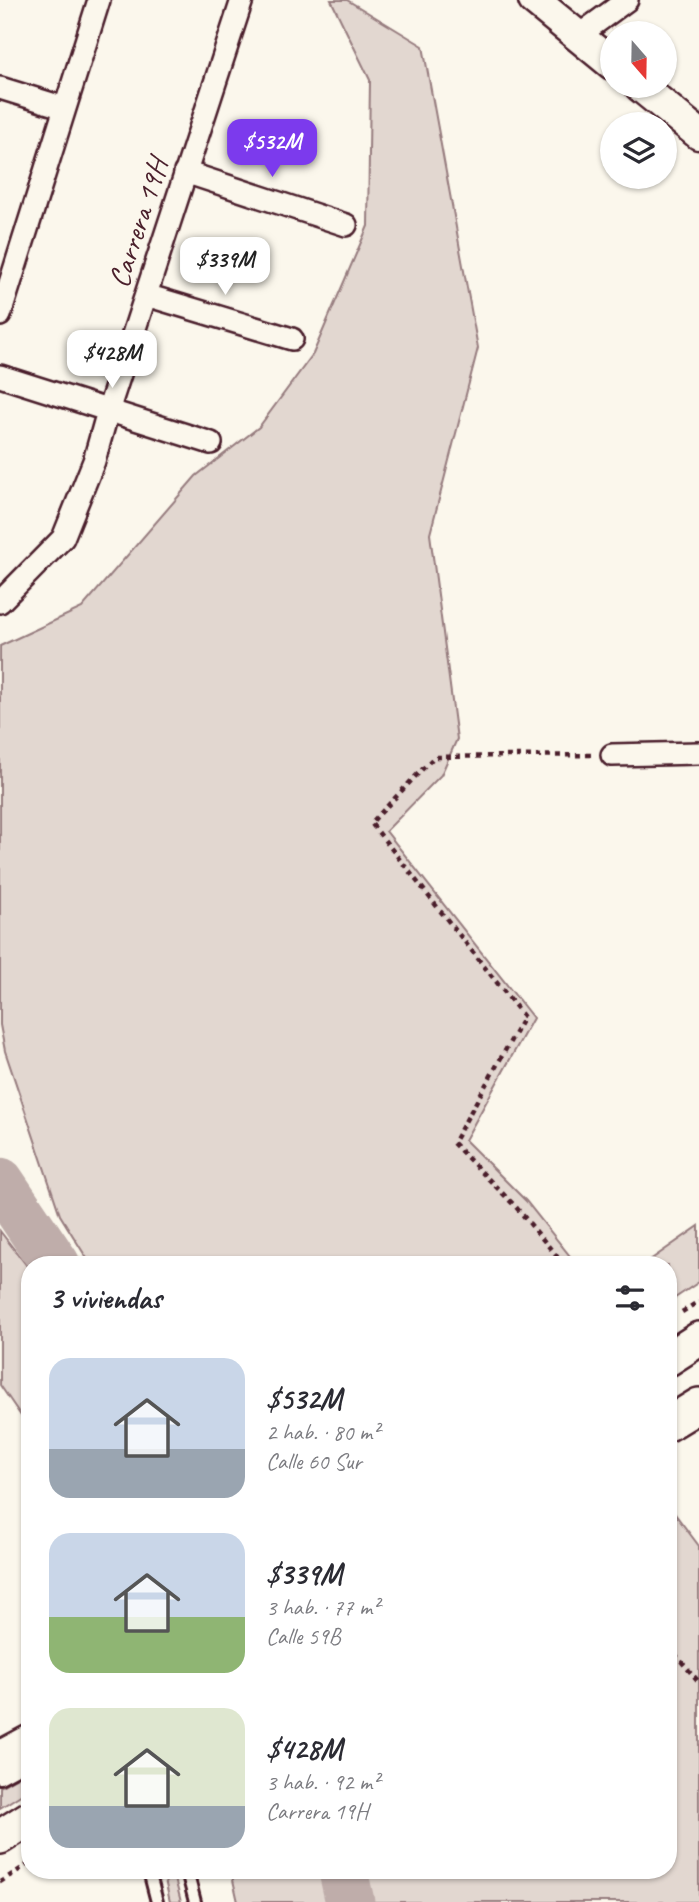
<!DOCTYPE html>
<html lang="es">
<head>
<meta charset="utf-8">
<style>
  :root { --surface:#fff; --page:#f2f2f3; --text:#2b2b33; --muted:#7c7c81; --accent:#7c3aed }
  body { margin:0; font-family:Caveat,sans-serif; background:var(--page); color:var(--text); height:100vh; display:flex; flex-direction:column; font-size:26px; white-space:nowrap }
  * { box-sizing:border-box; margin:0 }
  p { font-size:23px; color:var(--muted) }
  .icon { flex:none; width:38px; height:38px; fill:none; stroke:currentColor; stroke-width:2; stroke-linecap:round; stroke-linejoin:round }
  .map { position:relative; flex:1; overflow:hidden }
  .sheet { position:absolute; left:21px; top:1256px; width:656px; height:623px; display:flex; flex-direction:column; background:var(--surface); border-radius:28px; box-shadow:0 2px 5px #0004 }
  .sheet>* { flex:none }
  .needle { width:46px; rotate:160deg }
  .buttons { position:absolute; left:600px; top:21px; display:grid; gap:14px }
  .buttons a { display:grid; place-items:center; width:77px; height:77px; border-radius:50%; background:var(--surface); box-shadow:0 2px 5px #0004; font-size:35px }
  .price { position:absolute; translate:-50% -60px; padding:0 16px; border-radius:14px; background:#fff; color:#222; font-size:23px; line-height:46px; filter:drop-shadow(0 2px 4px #0008) }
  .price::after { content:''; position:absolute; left:50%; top:42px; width:21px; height:16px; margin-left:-10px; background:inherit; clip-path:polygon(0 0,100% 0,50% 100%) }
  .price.selected { background:var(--accent); color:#fff }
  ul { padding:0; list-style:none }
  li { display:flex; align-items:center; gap:21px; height:175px; padding:0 28px }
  li span { display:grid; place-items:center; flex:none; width:196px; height:140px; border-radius:21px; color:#555 }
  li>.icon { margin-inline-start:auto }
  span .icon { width:84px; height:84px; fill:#fffc; stroke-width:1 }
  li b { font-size:30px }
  h2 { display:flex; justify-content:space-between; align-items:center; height:84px; padding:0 28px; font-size:30px }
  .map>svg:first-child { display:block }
  .green { fill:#e2d7d0; stroke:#967b7e; stroke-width:2 }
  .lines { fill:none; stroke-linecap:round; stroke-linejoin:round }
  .river { stroke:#bfadaa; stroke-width:49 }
  .lane-casing { stroke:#4a1f2b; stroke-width:16 }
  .street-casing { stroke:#4a1f2b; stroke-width:26 }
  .secondary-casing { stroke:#4a1f2b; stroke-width:35 }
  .primary-casing { stroke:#4a1f2b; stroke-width:38 }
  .path { stroke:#4a1f2b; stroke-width:4.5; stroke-dasharray:5 5; stroke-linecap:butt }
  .lane { stroke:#fbf7ec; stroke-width:10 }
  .street { stroke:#fbf7ec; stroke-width:21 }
  .secondary { stroke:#fbf7ec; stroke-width:30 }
  .primary { stroke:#fbf7ec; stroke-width:33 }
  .labels { text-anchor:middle; stroke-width:5; stroke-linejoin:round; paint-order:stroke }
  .street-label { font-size:30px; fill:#4a1f2b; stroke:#fbf7ec }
</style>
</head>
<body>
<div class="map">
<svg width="699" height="1902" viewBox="0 0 699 1902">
  <rect width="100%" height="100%" fill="#fbf7ec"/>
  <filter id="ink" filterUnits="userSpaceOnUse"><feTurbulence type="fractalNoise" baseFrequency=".0143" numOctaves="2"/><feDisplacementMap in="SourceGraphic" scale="14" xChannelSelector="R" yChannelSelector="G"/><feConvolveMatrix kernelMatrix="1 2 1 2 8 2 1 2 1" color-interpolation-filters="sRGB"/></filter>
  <g filter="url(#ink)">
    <path class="green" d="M331,0H347L423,46L478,348L430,534L457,739L441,775L386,831L533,1018L465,1140L526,1201L577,1265H91L60,1215L5,1051L0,1025V646L82,608L196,476L259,427L313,354L368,226L370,80Z
      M699,1226V1282L669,1302L668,1265H643Z
      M0,1231L30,1270V1429L0,1385Z
      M669,1506L699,1546V1902H238L231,1871H668Z
      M30,1770V1789L0,1808V1787Z
      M163,1871H173L181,1902H170Z"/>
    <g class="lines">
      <path class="river" d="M0,1182L56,1265
        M343,1871L350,1902"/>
      <defs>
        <path id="lane" d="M0,1778L30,1762
          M149,1871L157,1902
          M187,1871L195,1902"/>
        <path id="street" d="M578,36L627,0
          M0,88L65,108
          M185,172L346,225
          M146,295L292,339
          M0,315L99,0
          M0,376L211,443
          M0,602L63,538L94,461L108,411L242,0
          M612,755L699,753"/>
        <path id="secondary" d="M534,0L612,64
          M640,86L699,134"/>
        <path id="primary" d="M668,1359L699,1339
          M668,1424L699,1405
          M0,1758L30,1742
          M0,1837L30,1818"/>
      </defs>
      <use href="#lane" class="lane-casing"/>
      <use href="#street" class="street-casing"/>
      <use href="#secondary" class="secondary-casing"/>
      <use href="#primary" class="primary-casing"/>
      <path class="path" d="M564,1265L516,1207L453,1143L524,1017L371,823L434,757L591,755
        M682,1312L699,1301
        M668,1646L699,1682
        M0,1882L30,1863"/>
      <use href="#lane" class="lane"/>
      <use href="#street" class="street"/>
      <use href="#secondary" class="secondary"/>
      <use href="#primary" class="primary"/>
    </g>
  </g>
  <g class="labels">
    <g class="street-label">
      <text transform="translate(138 223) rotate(-72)" y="10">Carrera 19H</text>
    </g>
  </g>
</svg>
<div class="buttons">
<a><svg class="needle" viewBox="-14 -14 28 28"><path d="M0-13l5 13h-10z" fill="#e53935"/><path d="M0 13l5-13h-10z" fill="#7c7c81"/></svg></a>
<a><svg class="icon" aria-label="layers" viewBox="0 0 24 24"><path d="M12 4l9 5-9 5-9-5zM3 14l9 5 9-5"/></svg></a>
</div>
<b class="price selected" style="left:272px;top:179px">$532M</b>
<b class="price" style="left:225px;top:297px">$339M</b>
<b class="price" style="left:112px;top:390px">$428M</b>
<section class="sheet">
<h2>3 viviendas<svg class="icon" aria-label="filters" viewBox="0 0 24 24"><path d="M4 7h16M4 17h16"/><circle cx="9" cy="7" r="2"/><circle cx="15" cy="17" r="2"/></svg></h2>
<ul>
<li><span style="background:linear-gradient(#c9d6e8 65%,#9aa5b1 0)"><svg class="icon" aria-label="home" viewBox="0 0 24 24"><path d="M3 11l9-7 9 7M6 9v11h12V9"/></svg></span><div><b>$532M</b><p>2 hab. · 80 m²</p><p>Calle 60 Sur</p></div></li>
<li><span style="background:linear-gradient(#c9d6e8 60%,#8fb573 0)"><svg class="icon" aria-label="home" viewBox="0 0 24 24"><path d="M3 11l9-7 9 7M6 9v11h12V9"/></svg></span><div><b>$339M</b><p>3 hab. · 77 m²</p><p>Calle 59B</p></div></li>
<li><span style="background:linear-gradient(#dfe7d0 70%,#9aa5b1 0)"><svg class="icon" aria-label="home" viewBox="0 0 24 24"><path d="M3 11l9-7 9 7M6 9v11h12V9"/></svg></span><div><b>$428M</b><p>3 hab. · 92 m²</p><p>Carrera 19H</p></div></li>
</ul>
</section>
</div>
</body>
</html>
